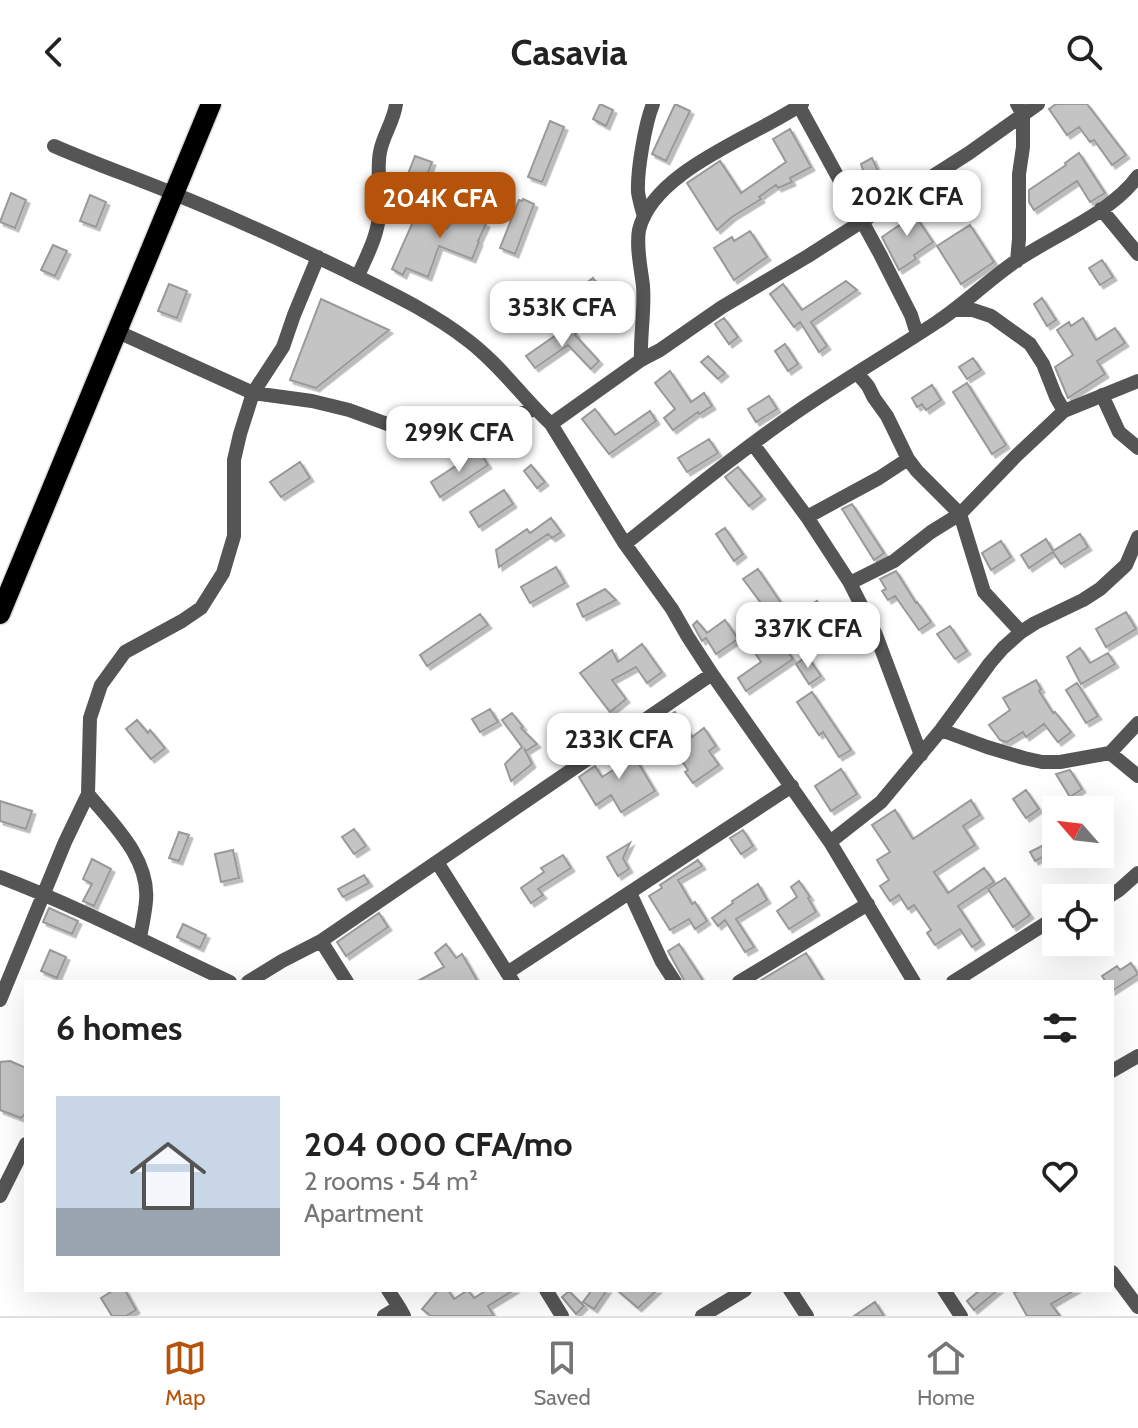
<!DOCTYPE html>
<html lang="en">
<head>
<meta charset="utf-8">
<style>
  :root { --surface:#fff; --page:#f2f2f2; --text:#222; --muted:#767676; --line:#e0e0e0; --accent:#b45309 }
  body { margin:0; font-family:Cabin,sans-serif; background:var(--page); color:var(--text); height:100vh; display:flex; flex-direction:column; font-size:30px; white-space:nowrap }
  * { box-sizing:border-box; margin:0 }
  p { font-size:26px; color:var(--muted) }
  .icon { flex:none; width:44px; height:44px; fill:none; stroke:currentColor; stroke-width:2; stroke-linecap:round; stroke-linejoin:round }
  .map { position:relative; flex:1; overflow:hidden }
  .panel { position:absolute; left:24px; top:876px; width:1090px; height:312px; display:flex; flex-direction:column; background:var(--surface); border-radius:0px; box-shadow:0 8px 32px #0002 }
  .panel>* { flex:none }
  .needle { width:52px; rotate:298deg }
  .buttons { position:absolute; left:1042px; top:692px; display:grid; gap:16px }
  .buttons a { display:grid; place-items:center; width:72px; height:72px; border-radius:0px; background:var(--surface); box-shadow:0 8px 32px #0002; font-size:40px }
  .price { position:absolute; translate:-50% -68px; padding:0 18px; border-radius:16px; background:#fff; color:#222; font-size:26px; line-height:52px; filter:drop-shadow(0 2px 4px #0008) }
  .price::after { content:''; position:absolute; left:50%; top:48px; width:24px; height:18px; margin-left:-12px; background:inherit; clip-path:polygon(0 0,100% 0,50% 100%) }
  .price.active { background:var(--accent); color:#fff }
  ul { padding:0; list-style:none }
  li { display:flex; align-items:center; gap:24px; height:200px; padding:0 32px }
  li span { display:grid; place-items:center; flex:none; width:224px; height:160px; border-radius:0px; color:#555 }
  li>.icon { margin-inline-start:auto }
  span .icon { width:96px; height:96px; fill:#fffc; stroke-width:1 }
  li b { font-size:34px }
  h2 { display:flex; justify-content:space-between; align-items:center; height:96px; padding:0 32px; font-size:34px }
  header { display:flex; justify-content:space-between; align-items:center; height:104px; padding:0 32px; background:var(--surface); font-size:36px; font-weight:700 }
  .tab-bar { display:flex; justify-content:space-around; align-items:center; height:112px; border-top:2px solid var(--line); background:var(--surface); font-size:22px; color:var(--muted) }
  .tab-bar a { display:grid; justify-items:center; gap:4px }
  .tab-bar .active { color:var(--accent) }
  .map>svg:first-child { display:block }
  .building { fill:#c4c4c4; stroke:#999; stroke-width:2; filter:url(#shadow) }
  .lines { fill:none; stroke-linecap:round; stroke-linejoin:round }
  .primary-casing { stroke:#dbdbdb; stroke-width:23 }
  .street { stroke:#555; stroke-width:14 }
  .primary { stroke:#000; stroke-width:20 }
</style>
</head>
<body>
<header><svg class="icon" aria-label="back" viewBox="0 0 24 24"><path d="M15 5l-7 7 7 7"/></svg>Casavia<svg class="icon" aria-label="search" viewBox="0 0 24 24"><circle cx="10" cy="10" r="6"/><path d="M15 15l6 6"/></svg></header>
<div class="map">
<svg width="1138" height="1212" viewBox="0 0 1138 1212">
  <defs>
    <filter id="shadow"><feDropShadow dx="3.5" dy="3.5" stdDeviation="0" flood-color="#0004"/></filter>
  </defs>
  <rect width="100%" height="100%" fill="#fff"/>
  <path class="building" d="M600,0L613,6L606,22L593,15Z
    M675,0L690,7L666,57L652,50Z
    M1056,0H1087L1126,51L1112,61L1094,36L1090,38L1079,23L1067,31L1049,5Z
    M550,17L564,23L542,78L528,73Z
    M790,25L811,63L790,74L792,78L778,84L776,81L759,93L761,95L732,113L717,126L687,79L720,57L741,89L786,58L773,35Z
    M1079,49L1105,89L1090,98L1077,77L1034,106L1029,98V86L1066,61L1065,59Z
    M415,52L432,58L413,107L396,100L399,93L390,89L389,73L404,80Z
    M872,54L879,69L866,75L861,60Z
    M11,89L26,96L15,124L0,118Z
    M466,89L477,95L468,112L486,120L478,137L479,138L472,155L439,142L428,173L406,164L403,171L392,165L416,111L447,125Z
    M90,91L106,98L96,123L80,117Z
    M523,95L534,100L515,150L500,144L519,96L522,97Z
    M908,101L933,138L914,151L916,155L899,166L882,133L901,120L894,111Z
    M970,121L994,158L961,180L937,142Z
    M750,127L767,153L734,176L714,144L732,133L734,137Z
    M53,141L67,147L55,172L41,166Z
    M1102,156L1113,173L1100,181L1089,164Z
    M593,174L601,184L556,219L545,206L555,203Z
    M846,177L857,186L811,218L827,242L819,248L800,218L794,223L770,190L783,180L802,206Z
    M169,180L187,187L177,214L158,207Z
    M1042,194L1056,216L1047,222L1034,200Z
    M321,195L389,226L316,284L290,276Z
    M724,214L738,233L729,240L715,220Z
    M1083,214L1096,236L1115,224L1125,239L1097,257L1105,270L1068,294L1055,263L1073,251L1057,226L1069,218L1071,222Z
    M569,222L576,230L575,231L599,257L591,265L568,241L535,264L526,252Z
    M785,240L798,260L788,267L775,247Z
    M708,252L725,269L718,275L701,258Z
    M973,254L981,266L967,275L959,263Z
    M670,267L691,298L704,289L712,302L699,310L698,308L673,326L664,314L675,305L655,279Z
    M967,279L1006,341L992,350L953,288Z
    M932,281L941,296L926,306L922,300L917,303L912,294Z
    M769,292L777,305L756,318L748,305Z
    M595,305L615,331L650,307L656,317L609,350L582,315Z
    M709,335L718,349L687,368L678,354Z
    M479,347L488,361L440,393L431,378Z
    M300,358L310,374L281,393L270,378Z
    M531,361L545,378L537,384L524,367Z
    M738,363L762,392L749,402L725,373Z
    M504,386L513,400L479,423L470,408Z
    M852,400L884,449L874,456L842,405Z
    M551,414L561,428L552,434L548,430L499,463L496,446L527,425L530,429Z
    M725,424L743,450L734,457L716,430Z
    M1080,430L1088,443L1061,460L1053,448L1029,464L1021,451L1046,435L1053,447Z
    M1001,437L1011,453L991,466L982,449Z
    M556,463L565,479L530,499L521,483Z
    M758,465L790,512L772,524L793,555L746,587L738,574L761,558L747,537L760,527L753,517L767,507L743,475Z
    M896,467L916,499L917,498L931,518L919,526L895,492L888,496L882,487L886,485L880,475Z
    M605,485L616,496L583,513L577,500Z
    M817,497L819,501L823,499L831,512L816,522L804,505Z
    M1126,508L1136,525L1106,543L1096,525Z
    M480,510L488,521L427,562L420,551Z
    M725,516L738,535L716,550L706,534L702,537L693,521L697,517L707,529Z
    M950,522L967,547L955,555L937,530Z
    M642,540L662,568L647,579L636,563L612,576L626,595L610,608L580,569L612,546L618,558Z
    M1080,544L1090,559L1108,549L1115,560L1081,580L1067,553Z
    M807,552L821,572L809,580L796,560Z
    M1036,576L1041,585L1039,587L1053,609L1055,608L1071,628L1058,638L1044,620L1026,633L1023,628L1007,638L1000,636L989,621L1010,606L1003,594Z
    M1077,579L1098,612L1086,619L1066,586Z
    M812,588L851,646L839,653L823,628L819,631L797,598Z
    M490,605L498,618L480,628L472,615Z
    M675,608L692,633L704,624L716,642L709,647L719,661L693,679L685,668L688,666L657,620Z
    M512,609L523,623L521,624L537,640L526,647L524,644L532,660L511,677L505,660L522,643L502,616Z
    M137,616L148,629L150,626L165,644L151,655L126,625Z
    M627,640L655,687L621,708L611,691L596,701L579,673L595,662L602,673L618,663L611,651Z
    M841,665L857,690L831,707L815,682Z
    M1070,666L1082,685L1070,693L1056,670Z
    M1026,686L1039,705L1026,714L1013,695Z
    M971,696L980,711L963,722L975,741L934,768L948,789L984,764L994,778L958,802L981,837L972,843L960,825L935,841L927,829L931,826L914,801L908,805L899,791L890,797L880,782L889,776L877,756L890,748L872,721L895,706L913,735Z
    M0,697L32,707L26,725L0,717Z
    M1056,713V757L1050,749L1035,757L1030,748L1052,737L1043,721Z
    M354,725L366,742L354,750L342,733Z
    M743,726L753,742L741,750L730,734Z
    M179,728L189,731L179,757L169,754Z
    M630,739L623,754L629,765L618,772L607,753Z
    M233,746L239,774L221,778L215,750Z
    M563,751L571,764L538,785L543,791L531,799L521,784L544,768L541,764Z
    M92,755L111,765L94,802L83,797L92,780L83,775Z
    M698,756L702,762L678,776L692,800L695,798L707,817L695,825L689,815L670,826L649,792L662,784L660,781Z
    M364,771L369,779L343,793L338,785Z
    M1005,774L1030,811L1013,823L988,785Z
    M799,777L810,793L808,794L816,808L789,825L777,807L797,793L791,783Z
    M758,780L767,796L736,815L754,843L745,848L725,816L718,822L712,814L733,799L732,797Z
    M49,804L78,817L72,830L43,818Z
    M379,809L388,823L346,852L337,838Z
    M183,820L206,831L200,844L177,833Z
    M446,840L456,854L462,850L478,878H416L444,863L435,849Z
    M679,840L704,878H685L668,847Z
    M50,846L66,853L57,874L41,867Z
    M806,849L824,878H758Z
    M1131,859L1138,870L1112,887V878H1106L1102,872L1117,862L1120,866Z
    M10,957L26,964V1009L21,1014L0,1006V958Z
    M114,1186H125L136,1206L126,1212H112L101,1194Z
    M438,1186H448L454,1195L468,1186L474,1194L487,1186H514L488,1202L494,1212H431L422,1205Z
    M592,1186H607L594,1205L583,1198Z
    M617,1186H657L638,1204Z
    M980,1186H998L974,1206L967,1197Z
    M1020,1186H1075L1051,1200L1060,1212H1027L1014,1189Z
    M569,1187L584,1202L576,1210L562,1193Z
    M875,1198L884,1212H854Z"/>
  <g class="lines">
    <defs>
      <path id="primary" d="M0,510L211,0"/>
    </defs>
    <use href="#primary" class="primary-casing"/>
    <path class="street" d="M1017,0L1023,11V43L1019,70V135L1017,157
      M799,2L880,150L911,211L917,230
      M54,42C93,59 133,73 172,89C230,112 288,139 344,166C387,187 432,208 470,238C502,263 522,293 551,320L625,440L672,505L688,533L712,570L830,738L914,878
      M1101,105L1138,150
      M644,113C642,105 639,96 638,88C637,67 645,20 653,0
      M358,172C366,153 377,134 379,112C382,91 376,69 380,48C383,31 394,17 396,0
      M954,206H973L991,212L1030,240L1043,260L1056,293L1064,307
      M116,227L253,289L312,297L349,306L390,321L419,326L477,322L536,305
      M641,256C640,231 645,206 643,182C641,164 636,144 639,126C653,66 756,32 802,0
      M857,269L868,282L874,294L887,312L908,355L917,367L960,410L984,488L1021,528
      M1102,291L1119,328L1138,344
      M551,320L641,256L660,246L722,203L808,152L969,49L1038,0
      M753,340L807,413L850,479L876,531L921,651
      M807,413L879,374L908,355
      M625,440C684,393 742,345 804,303C847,274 893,247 937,218C966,199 990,174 1019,155C1057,130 1111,109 1138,72
      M850,479L894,457L931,428L960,410L1016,352L1064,307L1138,277
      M941,626L987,643L1024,654L1042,658H1060L1110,649L1138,619
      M1110,649L1138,672
      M88,690C113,720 150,755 146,797C145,809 142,822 140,834
      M830,738L881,698L941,626L990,559L1003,544L1021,528L1035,519L1083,496L1100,485L1126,461L1138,433
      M437,758L513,878
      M0,773C79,803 153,842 230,878
      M630,789L662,858L675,878
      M1100,798L1119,786L1138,769
      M321,837L347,878
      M507,869L792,682
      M248,878L282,857L321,837L712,570
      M739,878L868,800
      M953,878L1056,813
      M0,896L65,738L88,690L90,614L101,581L125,548L182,517L201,504L223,469L234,432V356L240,330L253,289L283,243L294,211L318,153
      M1112,967L1138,952
      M0,1092L26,1040
      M1112,1168L1138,1203
      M388,1186L399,1203
      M546,1186L562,1212
      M790,1186L807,1212
      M944,1186L961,1212
      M384,1212L399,1203L404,1212
      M702,1212L745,1186"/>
    <use href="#primary" class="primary"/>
  </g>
</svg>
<div class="buttons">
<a><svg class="needle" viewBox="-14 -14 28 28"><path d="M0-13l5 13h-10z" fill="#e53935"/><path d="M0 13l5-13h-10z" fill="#767676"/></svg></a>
<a><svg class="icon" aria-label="locate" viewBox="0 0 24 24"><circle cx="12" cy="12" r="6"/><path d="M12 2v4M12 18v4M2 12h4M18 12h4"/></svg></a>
</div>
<b class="price" style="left:907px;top:134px">202K CFA</b>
<b class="price active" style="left:440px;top:136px">204K CFA</b>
<b class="price" style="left:562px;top:245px">353K CFA</b>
<b class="price" style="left:459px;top:370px">299K CFA</b>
<b class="price" style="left:808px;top:566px">337K CFA</b>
<b class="price" style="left:619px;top:677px">233K CFA</b>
<section class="panel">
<h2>6 homes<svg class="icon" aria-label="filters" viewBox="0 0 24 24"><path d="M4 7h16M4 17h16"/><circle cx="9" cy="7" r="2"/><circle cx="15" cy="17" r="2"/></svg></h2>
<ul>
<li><span style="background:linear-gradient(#c9d6e8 70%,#9aa5b1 0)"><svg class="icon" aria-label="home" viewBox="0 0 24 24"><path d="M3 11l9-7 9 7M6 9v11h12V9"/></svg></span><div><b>204 000 CFA/mo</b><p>2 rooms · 54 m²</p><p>Apartment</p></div><svg class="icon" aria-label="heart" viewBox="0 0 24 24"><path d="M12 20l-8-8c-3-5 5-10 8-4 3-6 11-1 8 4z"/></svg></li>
</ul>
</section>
</div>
<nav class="tab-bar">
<a class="active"><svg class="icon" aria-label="map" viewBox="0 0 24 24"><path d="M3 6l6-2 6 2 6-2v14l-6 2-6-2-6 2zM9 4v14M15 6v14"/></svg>Map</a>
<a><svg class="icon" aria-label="saved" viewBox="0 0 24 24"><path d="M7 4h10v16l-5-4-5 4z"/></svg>Saved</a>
<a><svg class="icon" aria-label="home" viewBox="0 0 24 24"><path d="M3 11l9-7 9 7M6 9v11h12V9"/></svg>Home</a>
</nav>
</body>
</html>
